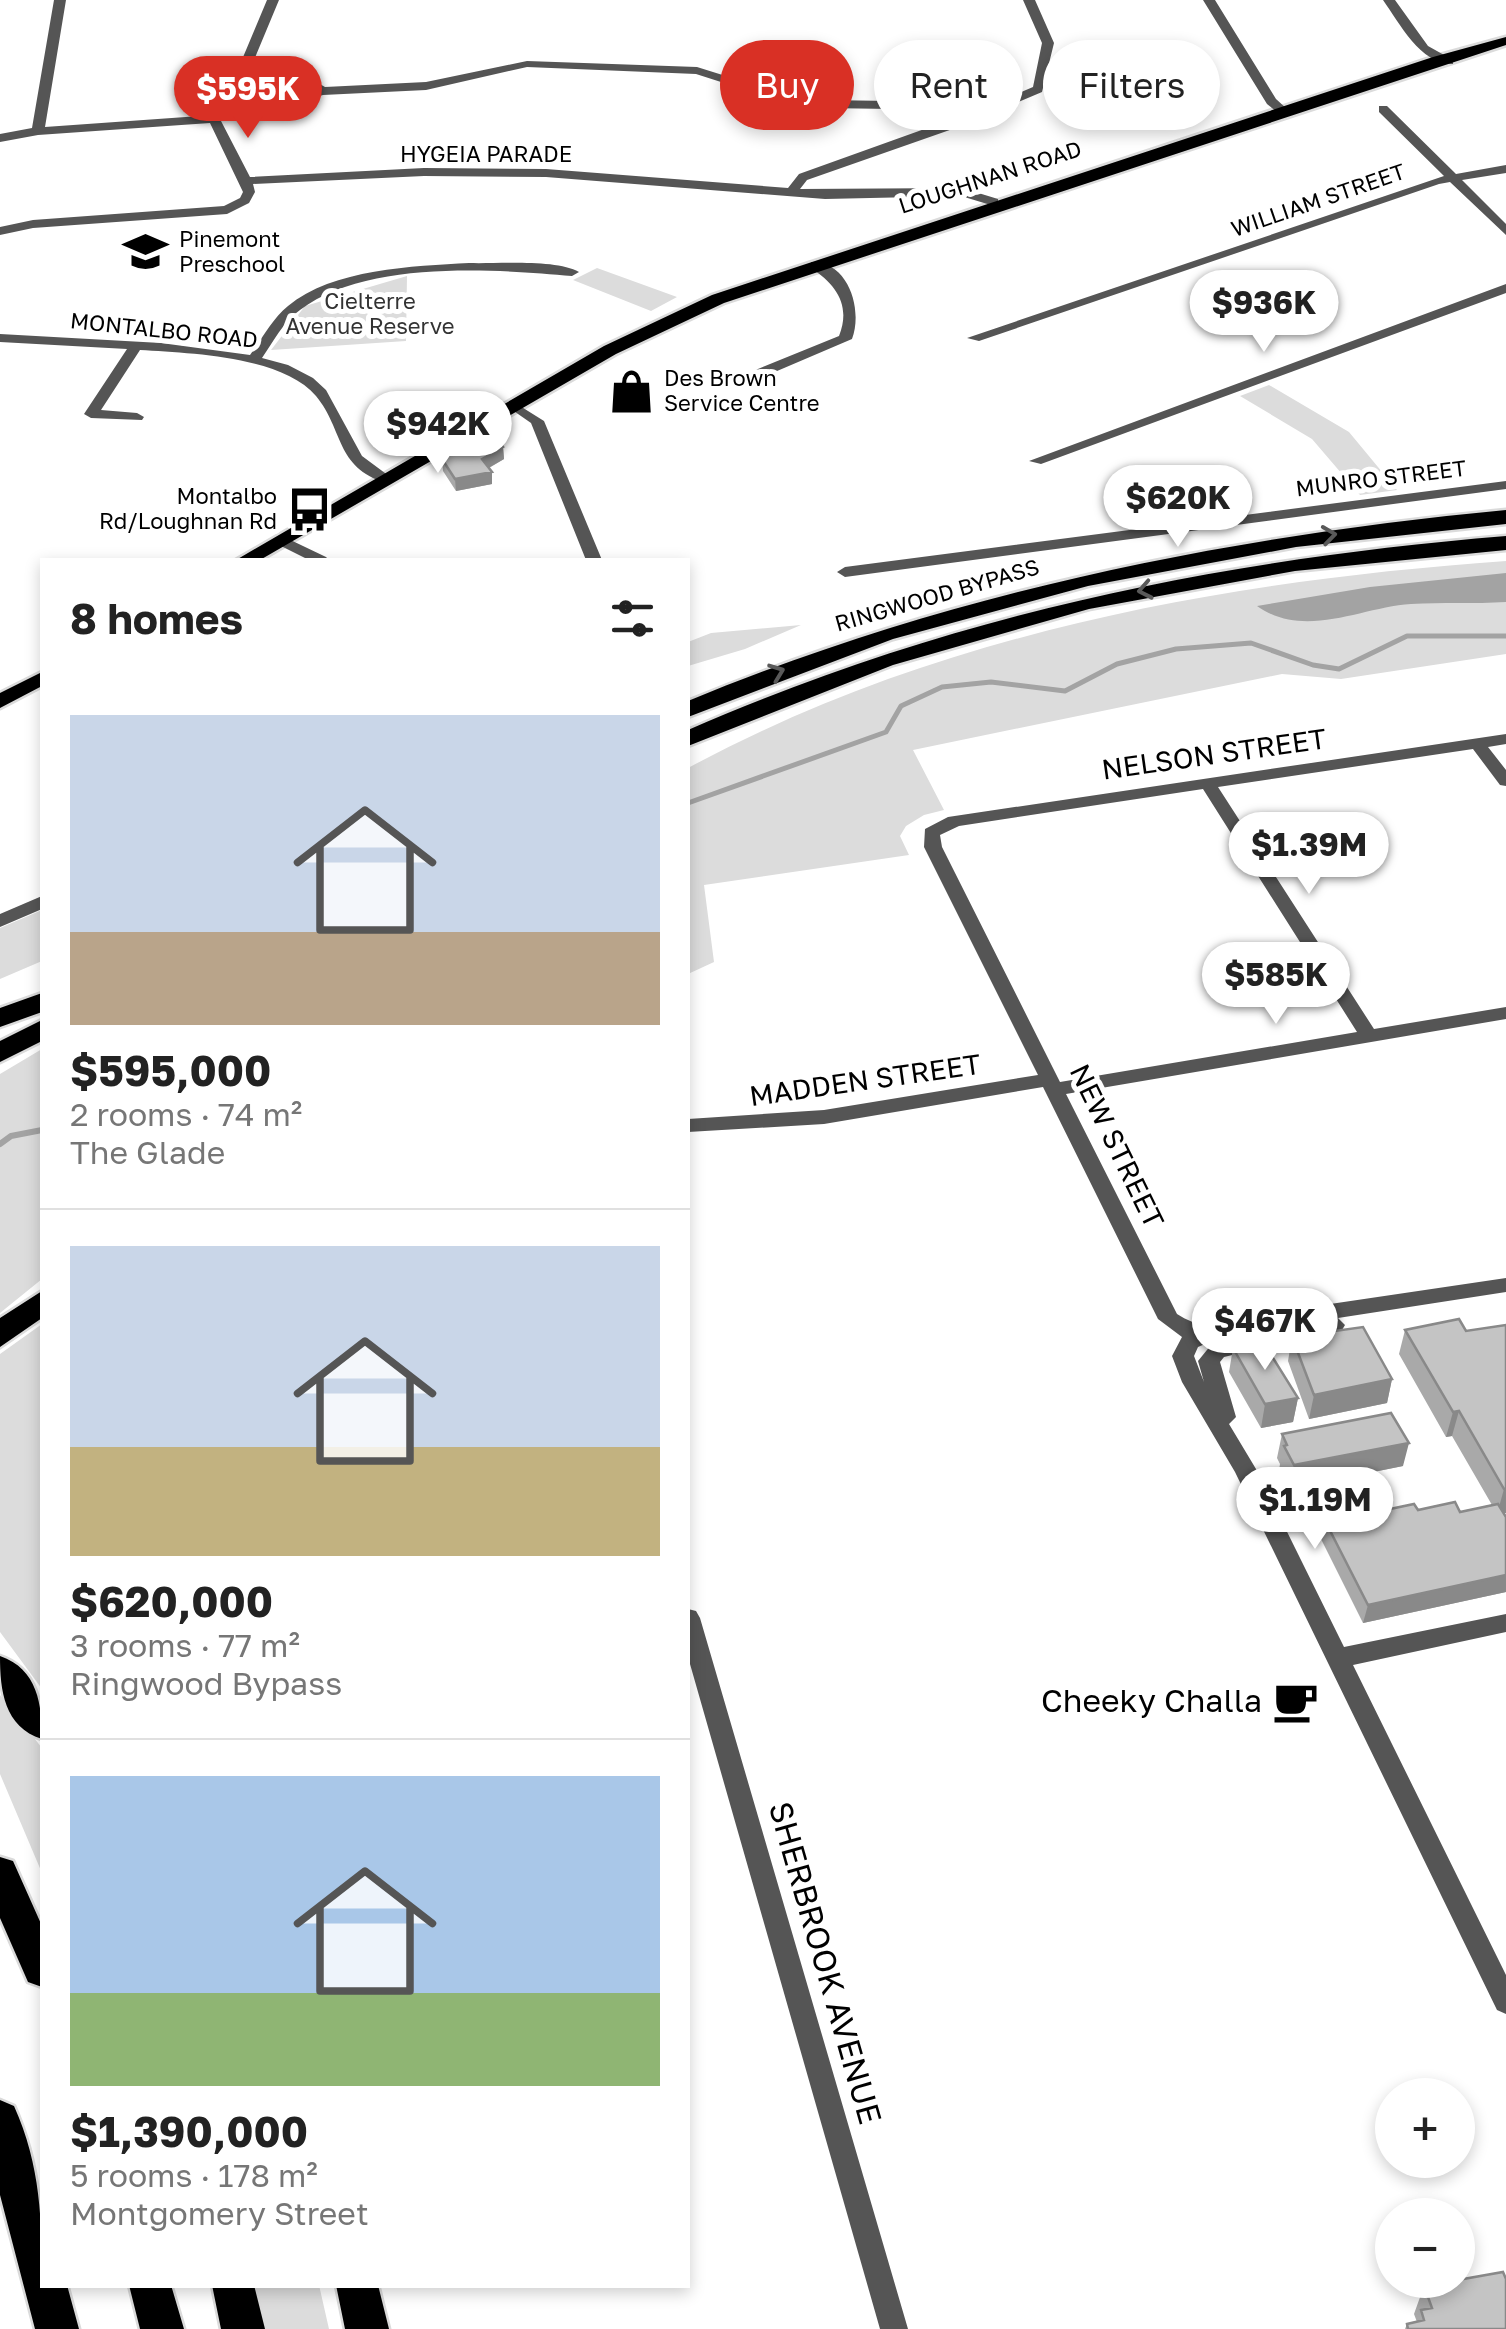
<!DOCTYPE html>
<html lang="en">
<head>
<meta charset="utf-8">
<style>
  :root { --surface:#fff; --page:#f2f2f2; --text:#222; --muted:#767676; --line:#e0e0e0; --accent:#d93025 }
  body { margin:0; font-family:"Golos Text",sans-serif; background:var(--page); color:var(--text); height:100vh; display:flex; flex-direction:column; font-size:38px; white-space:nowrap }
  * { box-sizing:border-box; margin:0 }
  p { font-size:32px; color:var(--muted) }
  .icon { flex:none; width:55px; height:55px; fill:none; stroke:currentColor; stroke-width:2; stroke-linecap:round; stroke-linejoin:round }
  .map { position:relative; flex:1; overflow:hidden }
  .panel { position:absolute; left:40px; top:558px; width:650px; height:1730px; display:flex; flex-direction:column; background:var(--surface); border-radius:0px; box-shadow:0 5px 15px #0003 }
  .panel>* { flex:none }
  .banner { position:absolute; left:720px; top:40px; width:635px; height:90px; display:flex; gap:20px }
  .controls { position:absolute; left:1375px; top:2078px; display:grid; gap:20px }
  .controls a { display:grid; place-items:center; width:100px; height:100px; border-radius:50%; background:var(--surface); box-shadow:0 5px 15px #0003; font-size:50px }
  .price { position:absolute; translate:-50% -85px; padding:0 22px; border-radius:35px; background:#fff; color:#222; font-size:32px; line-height:65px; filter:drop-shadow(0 2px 5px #0008) }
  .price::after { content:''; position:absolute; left:50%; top:60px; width:30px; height:22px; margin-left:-15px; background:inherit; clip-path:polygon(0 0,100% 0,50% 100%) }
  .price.current { background:var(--accent); color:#fff }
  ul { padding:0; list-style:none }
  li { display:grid; align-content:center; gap:20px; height:530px; padding:0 30px }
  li+li { border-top:2px solid var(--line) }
  li span { display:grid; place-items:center; height:310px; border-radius:0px; color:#555 }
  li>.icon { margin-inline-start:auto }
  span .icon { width:180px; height:180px; fill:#fffc; stroke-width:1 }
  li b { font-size:42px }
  h2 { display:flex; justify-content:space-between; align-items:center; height:120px; padding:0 30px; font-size:42px }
  .tag { padding:0 35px; border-radius:45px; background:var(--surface); box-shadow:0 5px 15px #0003; font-size:35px; line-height:90px }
  .tag.current { background:var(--accent); color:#fff }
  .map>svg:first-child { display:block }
  .green { fill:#dcdcdc }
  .water { fill:#a3a3a3 }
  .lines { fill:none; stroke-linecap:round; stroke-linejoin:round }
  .stream-far1 { stroke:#a3a3a3; stroke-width:5 }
  .stream { stroke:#a3a3a3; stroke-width:6 }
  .major-casing { stroke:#dbdbdb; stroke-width:5 }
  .highway-casing { stroke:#dbdbdb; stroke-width:5 }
  .minor { fill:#555; fill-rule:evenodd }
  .major { fill:#000; fill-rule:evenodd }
  .highway { fill:#000; fill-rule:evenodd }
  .wall { fill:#a9a9a9 }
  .shaded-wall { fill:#898989 }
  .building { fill:#c4c4c4; stroke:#898989; stroke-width:2.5 }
  .oneway { stroke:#595959 }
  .labels { text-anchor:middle; stroke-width:10; stroke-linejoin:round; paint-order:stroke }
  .far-street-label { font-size:22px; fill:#000; stroke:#fff }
  .far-poi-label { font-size:22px; fill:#000; stroke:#fff; text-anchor:start }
  .far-park-label { font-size:22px; fill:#333; stroke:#fff }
  .street-label { font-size:28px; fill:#000; stroke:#fff }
  .near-poi-label { font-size:32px; fill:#000; stroke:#fff; text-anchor:end }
  .near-street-label { font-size:32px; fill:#000; stroke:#fff }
</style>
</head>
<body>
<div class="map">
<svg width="1506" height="2329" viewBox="0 0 1506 2329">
  <rect width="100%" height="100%" fill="#fff"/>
  <path class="green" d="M597,268L677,297L651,311L573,280Z
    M407,276L406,341L271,350L305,306Z
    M1269,385L1349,432L1397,490L1360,495L1312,439L1240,396Z
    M1506,561V654L1341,679L1282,674L913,750L944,810L924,815L906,826L900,836L909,855L704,885L714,962L688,974V768C938,633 1224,581 1506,561Z
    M801,625L745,649L688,666V642L711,633Z
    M42,910V961L0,979V928Z
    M42,1049V1279L0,1313V1074Z
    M42,1324V1689L0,1632V1354Z
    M0,1695L42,1748V1873L0,1774Z
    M254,2285H319L329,2329H264Z"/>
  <path class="water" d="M1506,573V602C1474,604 1442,602 1411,604C1361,607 1305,640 1257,606L1370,587Z"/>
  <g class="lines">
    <path class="stream-far1" d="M688,803L886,732L901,706L942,687L991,682L1065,691L1117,664L1176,649L1251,643L1313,665L1339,669L1407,636H1506"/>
    <path class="stream" d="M0,1144L11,1136L42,1130"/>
    <defs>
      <path id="major" d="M1506,37V45L724,303L616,354L260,560H236L604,346L712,295L1433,57Z
        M42,672V686L0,708V693Z"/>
      <path id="highway" d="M1506,510V524L1296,547L1088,586L893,639L688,717V701C951,592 1223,537 1506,510Z
        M1506,536V550L1295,571L1089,609L893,665L688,746V730C954,614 1217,560 1506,536Z
        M42,993V1012L0,1027V1008Z
        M42,1020V1041L0,1062V1041Z
        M42,1291V1318L0,1347V1318Z
        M0,1656C38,1669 42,1705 42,1739C4,1727 0,1690 0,1656Z
        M0,1857L13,1861L42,1926V1987L28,1982L0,1918Z
        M0,2100L14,2106C41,2166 42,2221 42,2285H67L79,2329H35L0,2195Z
        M129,2285H171L184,2329H140Z
        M212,2285H254L265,2329H221Z
        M336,2285H378L389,2329H345Z"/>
    </defs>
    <use href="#major" class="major-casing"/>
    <use href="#highway" class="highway-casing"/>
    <path class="minor" d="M54,0H66L45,127L214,115L313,90L241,62L267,0H279L254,60L311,79L325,87L426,82L527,61L697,67L777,92L824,100L892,101L961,95L993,104L1033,87L1042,43L1023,0H1035L1054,43L1042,92L964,125L807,180L800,189L962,188L998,199V205L994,206L961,196L825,199L546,177L424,176L253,184L255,192L249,203L227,214L33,228L0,235V227L33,220L224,206L240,198L243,192L210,123L38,135L0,142V134L32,128ZM527,67L696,74L771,98L824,108L892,109L961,103L983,108L799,174L788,188L546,169L424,168L250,177L221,121L323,95L426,90Z
      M1203,0H1215L1276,99L1287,109L1285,112H1277L1267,104Z
      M1383,0H1395L1428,46L1453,60V64C1421,65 1400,24 1383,0Z
      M1379,106H1387L1456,174L1506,165V173L1462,180L1506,224V235L1450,182L1439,184L979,341L967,338L1444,176L1379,112Z
      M811,262C849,261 863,310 852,339L763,377H753V371L839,336C851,306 837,285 811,268Z
      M469,263C497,264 556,259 579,272L572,276C493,269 366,260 300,310C283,322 273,342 262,358L288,365L313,378L326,390L362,456L393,479L386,483C335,467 344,430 316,396C282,356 189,353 140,350L101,410L137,413L144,417L142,420L91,418L84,414L127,349L0,342V334L161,343L250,355C262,339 272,319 288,306C332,269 414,266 469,263Z
      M1506,284V293L1041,464L1029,461Z
      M512,401L544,421L602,560H586L531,423L505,405Z
      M1506,481V489L845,577L837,572L845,567Z
      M280,535L326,557L329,560H309L275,543L272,540Z
      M1506,734V744L1488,747L1506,770V786L1500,785L1473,749L1218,787L1374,1029L1506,1007V1019L1066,1094L1177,1314C1216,1339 1261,1329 1306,1322L1299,1315L1303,1310L1310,1307L1506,1278V1292L1338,1318L1345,1325L1342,1330L1251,1345L1249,1351L1224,1357L1220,1362L1236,1417L1229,1424L1256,1469L1344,1647L1506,1614V1632L1353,1665L1506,1975V2014L1497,2010L1235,1472L1182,1382L1172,1356L1182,1337L1158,1319L1043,1087L824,1124L688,1132V1119L824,1110L1038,1075L924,847L925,829L948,817ZM1203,789L1357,1032L1060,1082L942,847L940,835L959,826ZM1205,1344L1211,1345L1198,1361L1204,1382L1194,1356L1198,1347Z
      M42,896V909L0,927V914Z
      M688,1609L696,1611L700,1618L908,2329H880L688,1657Z"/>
    <use href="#major" class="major"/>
    <use href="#highway" class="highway"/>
  </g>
  <path class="wall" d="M503,447L504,459L489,468L492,484L456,491L443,471L442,459Z
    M1506,1325V1513H1504L1506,1517V1592L1363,1623L1317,1531L1321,1513L1390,1509L1460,1512L1492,1505L1452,1436L1446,1437L1399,1354L1405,1330L1466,1331Z
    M1292,1337L1392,1379L1387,1403L1309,1419L1288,1361Z
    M1233,1348L1298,1398L1293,1422L1261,1428L1229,1372Z
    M1282,1434L1403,1466L1289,1489L1279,1470L1280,1464L1277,1458Z
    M1424,2286L1506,2329H1405L1407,2324L1417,2322L1414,2314Z"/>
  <path class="shaded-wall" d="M503,447L504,459L483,471L482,459Z
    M492,472V484L456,491L455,479Z
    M1392,1379L1387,1403L1309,1419L1314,1395Z
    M1298,1398L1293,1422L1261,1428L1265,1404Z
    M1459,1411L1452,1436L1446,1437L1453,1412Z
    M1409,1443L1403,1466L1289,1489L1294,1465Z
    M1504,1489H1506V1513L1497,1514Z
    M1506,1575V1592L1363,1623L1368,1605Z"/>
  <path class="building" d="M491,432L503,447L482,459L492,472L455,479L442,459Z
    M1459,1319L1466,1331L1506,1325V1489H1504L1459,1411L1453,1412L1405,1330Z
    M1363,1327L1392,1379L1314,1395L1292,1337Z
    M1263,1342L1298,1398L1265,1404L1233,1348Z
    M1391,1413L1409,1443L1294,1465L1284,1446L1287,1445L1282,1434Z
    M1386,1502L1390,1509L1414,1504L1418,1510L1455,1502L1460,1512L1498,1504L1506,1517V1575L1368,1605L1321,1513Z
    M1503,2272L1506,2279V2329H1408L1407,2324L1424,2320L1421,2310L1432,2308L1424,2286Z"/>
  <defs><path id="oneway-chevron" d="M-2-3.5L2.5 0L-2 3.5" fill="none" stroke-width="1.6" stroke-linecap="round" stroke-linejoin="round" transform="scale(2.5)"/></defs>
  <g class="oneway">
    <use href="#oneway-chevron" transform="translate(1329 535) rotate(-8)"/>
    <use href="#oneway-chevron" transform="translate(1145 590) rotate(169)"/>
    <use href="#oneway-chevron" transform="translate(777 672) rotate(-21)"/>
  </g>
  <defs>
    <symbol id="school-bare" viewBox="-9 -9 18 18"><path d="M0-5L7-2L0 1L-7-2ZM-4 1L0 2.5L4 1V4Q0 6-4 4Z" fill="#000" stroke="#fff" stroke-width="2.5" paint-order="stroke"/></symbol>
    <symbol id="shop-bare" viewBox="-9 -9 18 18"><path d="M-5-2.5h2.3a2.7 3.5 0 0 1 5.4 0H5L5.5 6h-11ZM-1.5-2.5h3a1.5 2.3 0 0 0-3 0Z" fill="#000" stroke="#fff" stroke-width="2.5" paint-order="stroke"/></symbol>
    <symbol id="bus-bare" viewBox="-9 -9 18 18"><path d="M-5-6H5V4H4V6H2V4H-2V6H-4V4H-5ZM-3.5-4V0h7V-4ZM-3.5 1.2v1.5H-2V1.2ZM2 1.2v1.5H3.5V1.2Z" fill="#000" stroke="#fff" stroke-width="2.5" paint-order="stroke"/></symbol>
    <symbol id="cafe-bare" viewBox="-9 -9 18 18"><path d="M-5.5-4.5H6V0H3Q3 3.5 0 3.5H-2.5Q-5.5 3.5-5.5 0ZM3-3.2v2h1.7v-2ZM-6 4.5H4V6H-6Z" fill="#000" stroke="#fff" stroke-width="2.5" paint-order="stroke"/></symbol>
  </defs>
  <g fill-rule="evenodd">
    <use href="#school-bare" x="114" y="220" width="63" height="63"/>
    <use href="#shop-bare" x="600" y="360" width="63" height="63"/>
    <use href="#bus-bare" x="278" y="478" width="63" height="63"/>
    <use href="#cafe-bare" x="1264" y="1670" width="63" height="63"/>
  </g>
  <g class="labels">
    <g class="far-street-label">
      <text x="486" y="162">HYGEIA PARADE</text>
      <text transform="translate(990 177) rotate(-18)" y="8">LOUGHNAN ROAD</text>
      <text transform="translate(1318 200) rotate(-19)" y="8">WILLIAM STREET</text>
      <text transform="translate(164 330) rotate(6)" y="8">MONTALBO ROAD</text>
      <text transform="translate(1381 478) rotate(-7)" y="8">MUNRO STREET</text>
      <text transform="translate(937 595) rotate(-16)" y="8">RINGWOOD BYPASS</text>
    </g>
    <g class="far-poi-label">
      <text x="179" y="247">Pinemont<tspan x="179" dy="25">Preschool</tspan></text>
      <text x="664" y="386">Des Brown<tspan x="664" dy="25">Service Centre</tspan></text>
      <text x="277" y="504" text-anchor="end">Montalbo<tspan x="277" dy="25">Rd/Loughnan Rd</tspan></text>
    </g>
    <g class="far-park-label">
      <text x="370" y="309">Cielterre<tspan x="370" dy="25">Avenue Reserve</tspan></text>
    </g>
    <g class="street-label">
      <text transform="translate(1214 754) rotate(-8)" y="10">NELSON STREET</text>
      <text transform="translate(865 1080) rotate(-8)" y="10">MADDEN STREET</text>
      <text transform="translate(1117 1146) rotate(64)" y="10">NEW STREET</text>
    </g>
    <g class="near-poi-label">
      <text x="1262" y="1712">Cheeky Challa</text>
    </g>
    <g class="near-street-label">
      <text transform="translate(825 1963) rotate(74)" y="11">SHERBROOK AVENUE</text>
    </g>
  </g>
</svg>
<div class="controls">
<a>+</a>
<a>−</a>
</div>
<b class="price current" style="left:248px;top:141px">$595K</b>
<b class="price" style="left:1264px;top:355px">$936K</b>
<b class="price" style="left:438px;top:476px">$942K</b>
<b class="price" style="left:1178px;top:550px">$620K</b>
<b class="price" style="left:1309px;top:897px">$1.39M</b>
<b class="price" style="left:1276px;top:1027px">$585K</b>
<b class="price" style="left:1265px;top:1373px">$467K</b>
<b class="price" style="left:1315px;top:1552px">$1.19M</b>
<div class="banner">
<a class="tag current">Buy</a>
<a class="tag">Rent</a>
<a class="tag">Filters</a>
</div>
<section class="panel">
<h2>8 homes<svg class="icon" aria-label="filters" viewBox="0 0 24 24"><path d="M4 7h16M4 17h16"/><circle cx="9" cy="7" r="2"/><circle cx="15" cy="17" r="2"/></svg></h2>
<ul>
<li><span style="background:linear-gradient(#c9d6e8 70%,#b9a48a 0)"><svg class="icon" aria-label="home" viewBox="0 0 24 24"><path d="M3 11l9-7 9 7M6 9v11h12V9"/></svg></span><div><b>$595,000</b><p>2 rooms · 74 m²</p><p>The Glade</p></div></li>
<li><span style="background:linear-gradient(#c9d6e8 65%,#c2b280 0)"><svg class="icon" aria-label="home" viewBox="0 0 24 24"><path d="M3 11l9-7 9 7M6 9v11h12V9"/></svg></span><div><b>$620,000</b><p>3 rooms · 77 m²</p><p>Ringwood Bypass</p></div></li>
<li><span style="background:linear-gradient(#a9c7e8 70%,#8fb573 0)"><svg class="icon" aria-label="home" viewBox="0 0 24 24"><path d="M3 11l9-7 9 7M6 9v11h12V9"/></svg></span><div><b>$1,390,000</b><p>5 rooms · 178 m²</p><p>Montgomery Street</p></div></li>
</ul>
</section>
</div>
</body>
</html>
